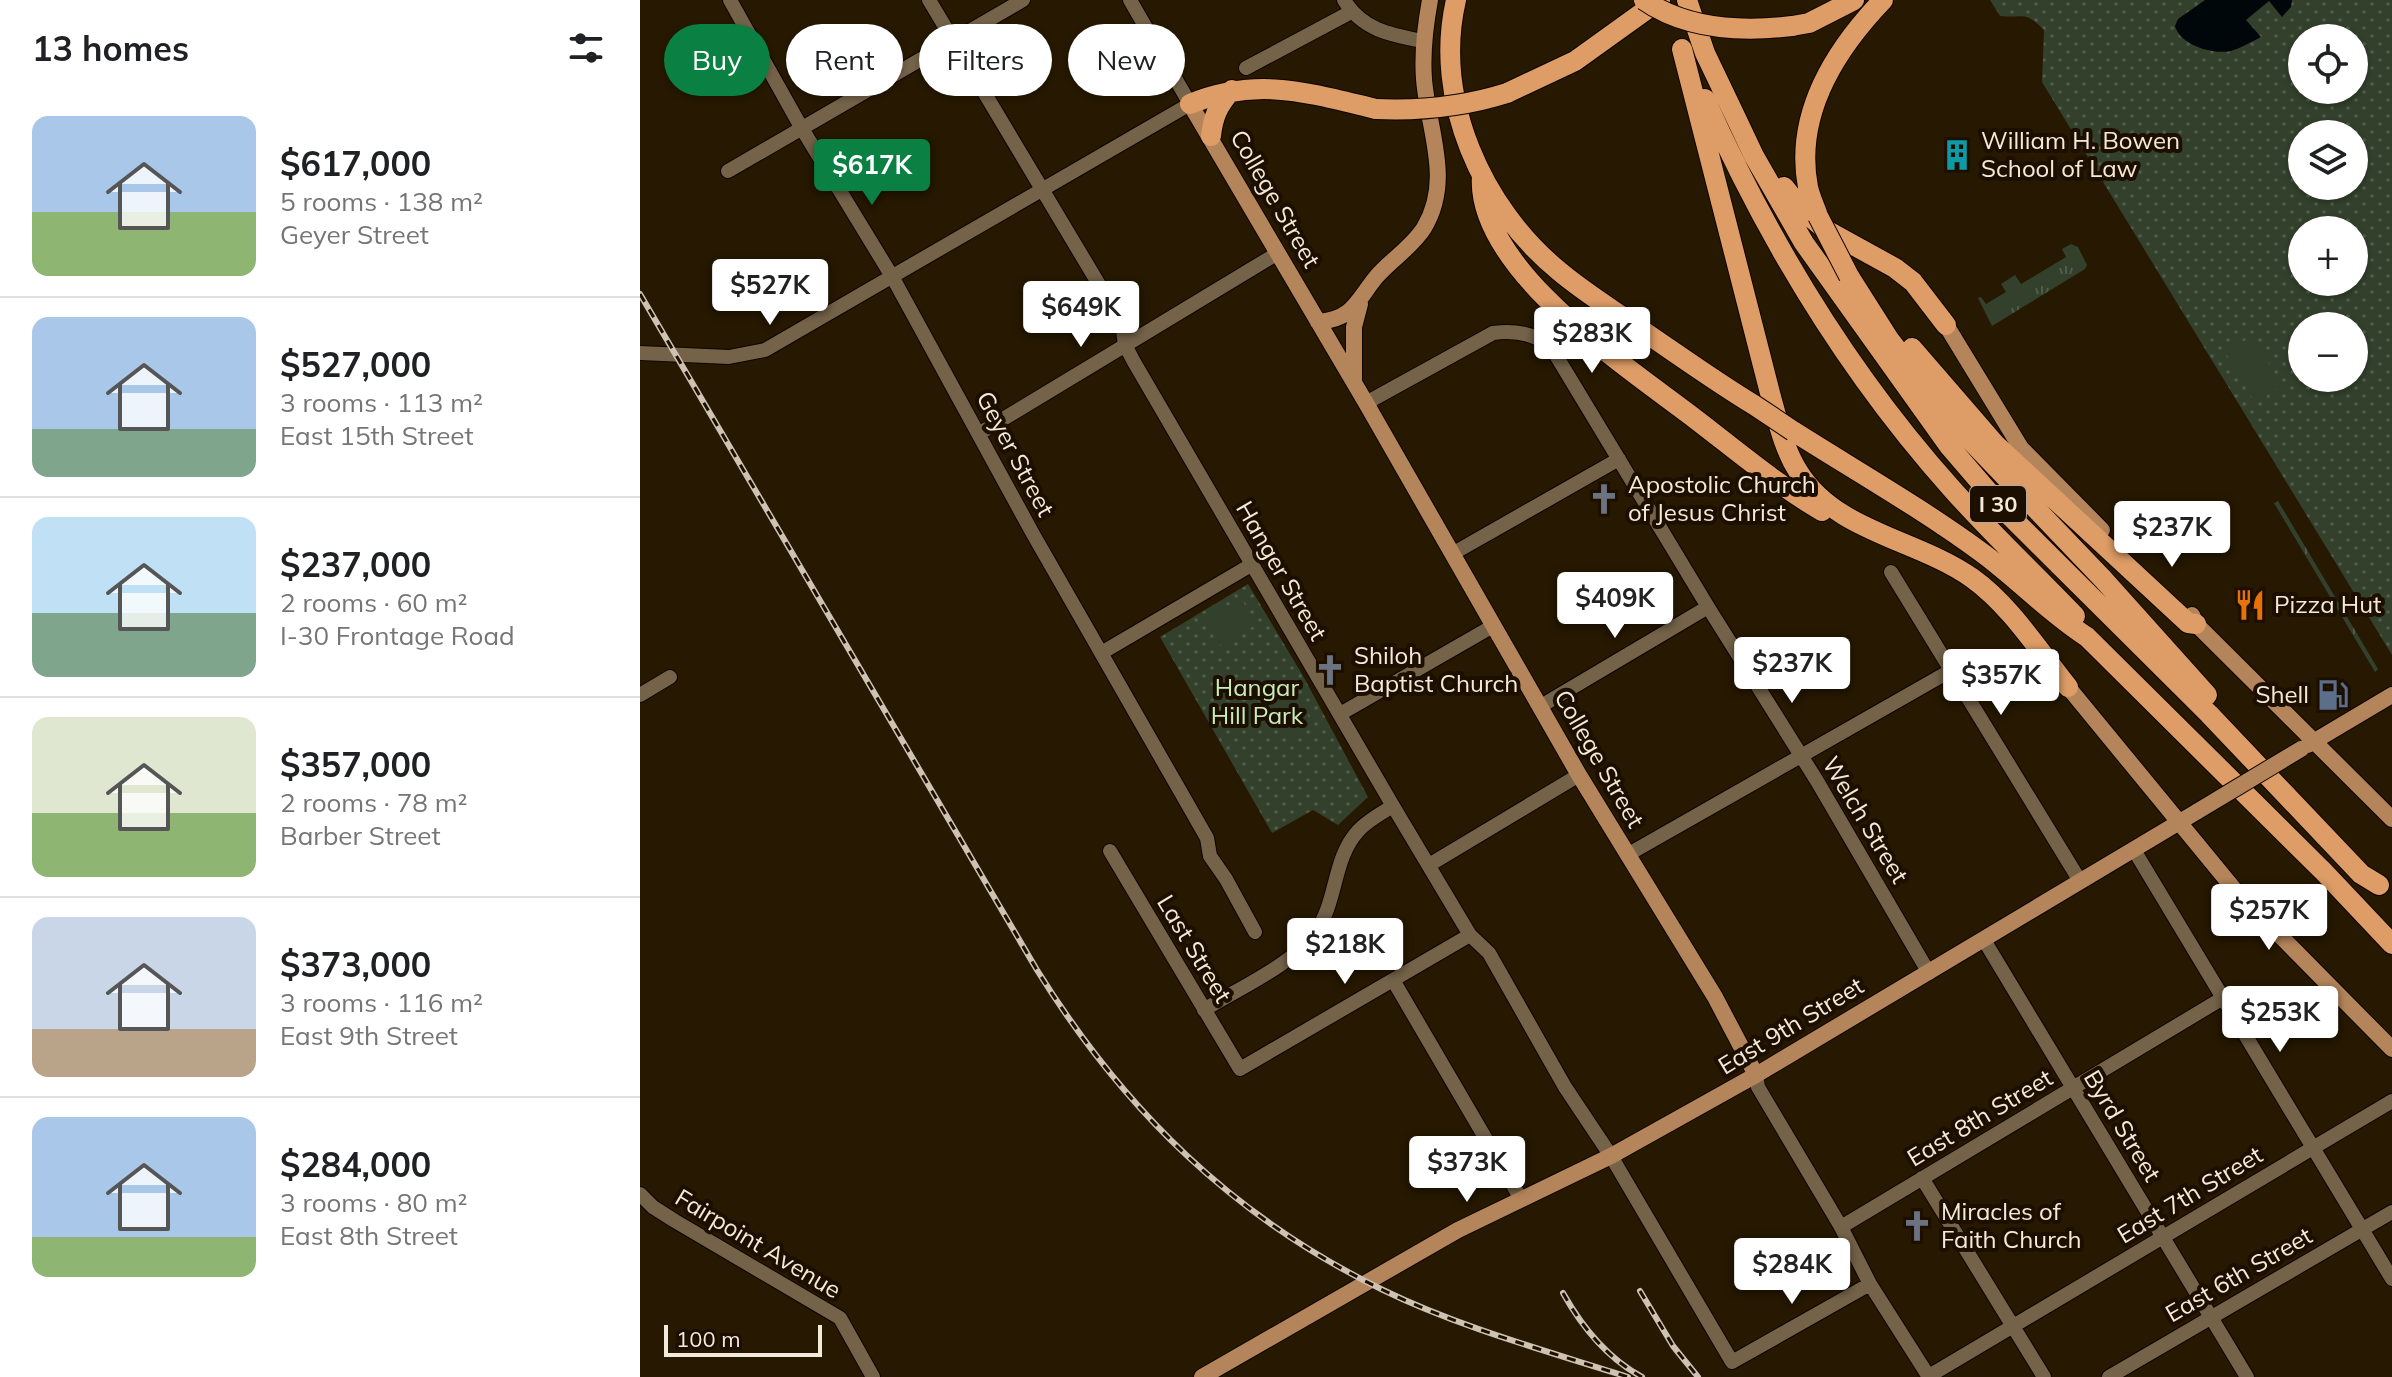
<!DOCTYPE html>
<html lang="en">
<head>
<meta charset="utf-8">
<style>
  :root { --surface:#fff; --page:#f6f6f6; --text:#202124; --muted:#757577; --line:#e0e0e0; --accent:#0b8043 }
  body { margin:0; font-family:Mulish,sans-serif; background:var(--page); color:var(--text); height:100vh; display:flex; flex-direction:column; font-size:30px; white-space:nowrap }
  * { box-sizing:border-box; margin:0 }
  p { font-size:26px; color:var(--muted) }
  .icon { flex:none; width:44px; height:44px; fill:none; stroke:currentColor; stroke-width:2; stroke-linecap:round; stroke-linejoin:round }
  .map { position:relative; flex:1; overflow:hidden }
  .side { display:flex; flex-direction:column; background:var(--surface); width:640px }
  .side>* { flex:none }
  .hud { position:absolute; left:24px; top:24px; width:760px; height:72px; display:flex; gap:16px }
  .fabs { position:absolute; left:1648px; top:24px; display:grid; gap:16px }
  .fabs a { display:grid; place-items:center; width:80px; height:80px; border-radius:50%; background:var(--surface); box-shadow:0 2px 6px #0004; font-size:40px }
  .scale { position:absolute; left:24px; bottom:20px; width:158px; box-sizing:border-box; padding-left:8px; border:4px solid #f4eadc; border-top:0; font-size:22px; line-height:28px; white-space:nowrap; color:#f4eadc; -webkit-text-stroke:6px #1d0f00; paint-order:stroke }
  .price { position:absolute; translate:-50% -68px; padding:0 18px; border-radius:8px; background:#fff; color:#222; font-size:26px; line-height:52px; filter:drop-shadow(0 2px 4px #0008) }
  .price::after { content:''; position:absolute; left:50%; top:48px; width:24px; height:18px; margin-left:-12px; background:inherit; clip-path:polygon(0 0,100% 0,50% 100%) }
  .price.active { background:var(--accent); color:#fff }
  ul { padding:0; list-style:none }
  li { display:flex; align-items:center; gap:24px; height:200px; padding:0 32px }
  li+li { border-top:2px solid var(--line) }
  li span { display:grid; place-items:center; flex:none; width:224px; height:160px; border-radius:16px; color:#555 }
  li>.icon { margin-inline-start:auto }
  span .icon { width:96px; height:96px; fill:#fffc; stroke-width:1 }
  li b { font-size:34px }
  h2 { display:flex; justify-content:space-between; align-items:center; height:96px; padding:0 32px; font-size:34px }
  .tag { padding:0 28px; border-radius:36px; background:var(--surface); box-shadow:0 2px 6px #0004; font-size:28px; line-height:72px }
  .tag.active { background:var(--accent); color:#fff }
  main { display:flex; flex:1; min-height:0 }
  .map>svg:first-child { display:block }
  .grass { fill:url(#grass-tufts) }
  .park { fill:url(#park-dots); fill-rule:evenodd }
  .pitch { fill:#32402c }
  .water { fill:#00070a }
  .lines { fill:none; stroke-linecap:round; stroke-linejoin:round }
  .minor-casing { stroke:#0f0400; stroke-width:16 }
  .major-casing { stroke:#0f0400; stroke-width:18 }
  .highway-casing { stroke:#0f0400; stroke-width:22 }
  .minor { stroke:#746249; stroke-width:14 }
  .major { stroke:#b4855a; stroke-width:16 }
  .highway { stroke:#de9c66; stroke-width:20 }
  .rail-casing { stroke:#cec3b3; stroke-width:6 }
  .rail { stroke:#1d0f00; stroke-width:3; stroke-dasharray:9; stroke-linecap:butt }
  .major-bridge-casing { stroke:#0f0400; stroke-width:18; stroke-linecap:butt }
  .highway-bridge-casing { stroke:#0f0400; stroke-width:22; stroke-linecap:butt }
  .major-bridge { stroke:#b4855a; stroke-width:16 }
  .highway-bridge { stroke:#de9c66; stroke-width:20 }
  .labels { text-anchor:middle; stroke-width:8; stroke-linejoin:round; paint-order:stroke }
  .shield { fill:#1d0f00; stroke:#b4a89a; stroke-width:2 }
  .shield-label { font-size:22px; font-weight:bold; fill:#f4eadc }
  .poi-label { font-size:24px; fill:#f4eadc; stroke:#1d0f00; text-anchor:start }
  .street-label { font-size:24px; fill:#f4eadc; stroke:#1d0f00 }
  .park-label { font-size:24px; fill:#c9ecb8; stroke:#1d0f00 }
</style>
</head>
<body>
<main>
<section class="side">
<h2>13 homes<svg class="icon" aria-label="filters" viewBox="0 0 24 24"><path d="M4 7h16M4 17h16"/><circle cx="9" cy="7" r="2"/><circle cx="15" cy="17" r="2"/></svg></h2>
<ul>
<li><span style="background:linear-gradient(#a9c7e8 60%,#8fb573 0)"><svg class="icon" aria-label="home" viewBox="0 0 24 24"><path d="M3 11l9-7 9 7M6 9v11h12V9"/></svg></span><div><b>$617,000</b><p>5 rooms · 138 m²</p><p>Geyer Street</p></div></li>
<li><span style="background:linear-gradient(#a9c7e8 70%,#7fa58c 0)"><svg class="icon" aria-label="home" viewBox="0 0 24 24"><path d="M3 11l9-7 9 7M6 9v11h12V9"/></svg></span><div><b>$527,000</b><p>3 rooms · 113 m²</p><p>East 15th Street</p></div></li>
<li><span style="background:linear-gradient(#bfe0f5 60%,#7fa58c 0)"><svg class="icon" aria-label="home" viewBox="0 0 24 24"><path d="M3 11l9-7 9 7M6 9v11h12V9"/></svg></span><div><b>$237,000</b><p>2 rooms · 60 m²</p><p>I-30 Frontage Road</p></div></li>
<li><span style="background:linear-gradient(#dfe7d0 60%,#8fb573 0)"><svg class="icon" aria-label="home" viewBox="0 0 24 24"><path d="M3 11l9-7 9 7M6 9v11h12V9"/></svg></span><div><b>$357,000</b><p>2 rooms · 78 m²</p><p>Barber Street</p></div></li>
<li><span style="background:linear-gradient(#c9d6e8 70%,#b9a48a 0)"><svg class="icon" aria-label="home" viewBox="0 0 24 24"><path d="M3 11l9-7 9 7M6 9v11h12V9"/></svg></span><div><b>$373,000</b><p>3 rooms · 116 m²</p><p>East 9th Street</p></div></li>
<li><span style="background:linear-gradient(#a9c7e8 75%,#8fb573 0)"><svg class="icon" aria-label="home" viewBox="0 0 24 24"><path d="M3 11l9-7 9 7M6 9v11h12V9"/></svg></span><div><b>$284,000</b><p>3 rooms · 80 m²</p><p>East 8th Street</p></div></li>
</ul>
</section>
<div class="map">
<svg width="1752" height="1377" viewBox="0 0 1752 1377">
  <defs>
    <pattern id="grass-tufts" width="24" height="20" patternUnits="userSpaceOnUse" patternTransform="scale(2)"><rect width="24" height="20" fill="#32402c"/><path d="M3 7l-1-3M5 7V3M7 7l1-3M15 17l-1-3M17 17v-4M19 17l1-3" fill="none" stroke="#505c4a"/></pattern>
    <pattern id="park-dots" width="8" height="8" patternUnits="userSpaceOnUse" patternTransform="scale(2)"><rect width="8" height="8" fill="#32402c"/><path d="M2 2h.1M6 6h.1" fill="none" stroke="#505c4a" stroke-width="1.8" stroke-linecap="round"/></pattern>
  </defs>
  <rect width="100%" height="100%" fill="#261801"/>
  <path class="grass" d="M1431,244L1438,247L1447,265L1445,269L1352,326L1338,298L1341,297L1346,304L1366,292L1361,284L1375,275L1381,284L1426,257L1422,249Z
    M1638,501L1738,669L1735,672L1634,503Z"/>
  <path class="park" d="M1350,0H1752V655L1402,82L1404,30C1383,9 1385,19 1360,16ZM1662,38H1714V90H1662ZM1662,134H1714V186H1662ZM1662,230H1714V282H1662ZM1662,326H1714V378H1662Z
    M608,584L662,674L728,797L698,825L673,810L632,833L520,637Z"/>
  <path class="pitch" d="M1613,336L1642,386L1615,403L1585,352Z
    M601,598L616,625L579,646L564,619Z
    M646,678L674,726L649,741L620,694Z"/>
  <path class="water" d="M1565,0H1652L1651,7L1642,17L1629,1L1606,20L1621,37C1611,42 1601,48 1591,51C1573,55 1540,45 1535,26L1538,19Z"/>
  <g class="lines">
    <defs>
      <path id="minor" d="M90,0L161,127L253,278L393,534L567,838L570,856L586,879L615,932
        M289,0L482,323L485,345L494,362L753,806L830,935L849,953L925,1087L971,1156L1092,1362L1230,1284
        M704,0C722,30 751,35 783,41
        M606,68L711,12
        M88,171L383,0
        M0,353L89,357L125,350L550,104L490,0
        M726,403L853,333C874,330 894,333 911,347L1068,607L1177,781L1289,973
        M340,433L638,253
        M812,554L979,459
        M1251,572L1440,881
        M463,652L611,565
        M0,695L30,677
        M901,706L1068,607
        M700,714L853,626
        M1494,850L1752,1279
        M470,851L600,1069L830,935
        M987,855L1310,671
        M789,865L939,775
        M1344,940L1607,1377
        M753,980L881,1199
        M564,1010C599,988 651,966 675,933C698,901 692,860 718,831C727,821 741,813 753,806
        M1116,1075L1118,1087L1201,1227L1230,1284L1289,1377
        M1282,1178L1404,1377
        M0,1194L13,1207L35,1221L200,1318L233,1377
        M1201,1227L1583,998
        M1289,1376L1752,1101
        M1469,1377L1752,1212"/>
      <path id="major" d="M550,104L726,403L939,775L1075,997L1116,1075
        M678,322C714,319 717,300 737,276C752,259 772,247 784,228C813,180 788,130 784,79C782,52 785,27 790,0
        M1306,325L1381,448L1462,530
        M714,380V327L720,304
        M1552,615L1556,624L1752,819
        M1428,687L1594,889L1752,1049
        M1668,745L1752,695
        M562,1377L818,1230L971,1156L1116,1075L1558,811"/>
      <path id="highway" d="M816,0C793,99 842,208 919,271C945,293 975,311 1003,331C1040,356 1076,382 1114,405
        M1047,0L1065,53L1097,120L1114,156L1164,243L1309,446L1365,511L1569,714L1721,874L1739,885
        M1152,26L1169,23L1214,0
        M1042,49L1131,397C1138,422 1144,449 1158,471C1195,532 1277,539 1332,578C1370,605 1399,651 1428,687
        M867,93L935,61L1020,0
        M1065,99C1128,240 1209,374 1312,489C1351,533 1394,573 1435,616
        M550,104C617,76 669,93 736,109
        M571,136C573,117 578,105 592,90
        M842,176C835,268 989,368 1054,418C1096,450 1137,485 1182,511
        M1144,187L1163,211L1186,230L1255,268L1273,282L1306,325
        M1178,216C1175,207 1170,197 1168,187C1154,114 1195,50 1243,0
        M1209,276L1249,339L1313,422L1463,579L1567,695
        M1272,348L1355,444L1548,623L1556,624
        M1153,431C1216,471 1281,508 1341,552C1378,579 1408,612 1447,637L1684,872L1752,944"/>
    </defs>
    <use href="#minor" class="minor-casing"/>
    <use href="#major" class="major-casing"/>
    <use href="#highway" class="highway-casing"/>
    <use href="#minor" class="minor"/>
    <use href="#major" class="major"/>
    <use href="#highway" class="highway"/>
    <defs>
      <path id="rail" d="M0,294L397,970C484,1110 593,1217 743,1290C819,1327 907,1351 988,1377
        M1000,1291L1033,1346L1058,1377
        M923,1293C942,1327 967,1358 1002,1377"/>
    </defs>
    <use href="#rail" class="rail-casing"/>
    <use href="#rail" class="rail"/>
    <defs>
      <path id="major-bridge" d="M1558,811L1661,749"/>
      <path id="highway-bridge" d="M1004,0C1047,30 1102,32 1152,26
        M736,109C782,111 823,107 867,93
        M1178,216L1209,276
        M1114,405L1153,431"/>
    </defs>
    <use href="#major-bridge" class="major-bridge-casing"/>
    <use href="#highway-bridge" class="highway-bridge-casing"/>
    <use href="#major-bridge" class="major-bridge"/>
    <use href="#highway-bridge" class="highway-bridge"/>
  </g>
  <defs>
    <symbol id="building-bare" viewBox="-9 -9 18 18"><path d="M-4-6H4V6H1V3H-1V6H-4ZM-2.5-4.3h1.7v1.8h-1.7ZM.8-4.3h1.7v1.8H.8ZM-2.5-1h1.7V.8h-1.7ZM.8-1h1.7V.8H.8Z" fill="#0f9aa8" stroke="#1d0f00" stroke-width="2.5" paint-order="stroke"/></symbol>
    <symbol id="church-bare" viewBox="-9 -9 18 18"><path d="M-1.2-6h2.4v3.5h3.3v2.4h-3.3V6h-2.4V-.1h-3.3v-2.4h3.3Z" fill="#6b7280" stroke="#1d0f00" stroke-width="2.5" paint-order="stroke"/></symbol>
    <symbol id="restaurant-bare" viewBox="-9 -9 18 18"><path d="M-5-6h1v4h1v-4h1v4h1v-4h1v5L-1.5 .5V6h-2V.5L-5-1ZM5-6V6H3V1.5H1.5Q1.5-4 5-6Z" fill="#e8710a" stroke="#1d0f00" stroke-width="2.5" paint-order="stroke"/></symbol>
    <symbol id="fuel-bare" viewBox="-9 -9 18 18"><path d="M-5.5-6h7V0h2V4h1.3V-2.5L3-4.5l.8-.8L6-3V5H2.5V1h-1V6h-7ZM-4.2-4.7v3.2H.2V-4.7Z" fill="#5c6f8a" stroke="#1d0f00" stroke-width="2.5" paint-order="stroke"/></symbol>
  </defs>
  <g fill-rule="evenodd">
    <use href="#building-bare" x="1295" y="133" width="44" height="44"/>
    <use href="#church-bare" x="942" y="477" width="44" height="44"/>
    <use href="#restaurant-bare" x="1588" y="583" width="44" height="44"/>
    <use href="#church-bare" x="668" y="648" width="44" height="44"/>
    <use href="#fuel-bare" x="1671" y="673" width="44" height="44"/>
    <use href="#church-bare" x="1255" y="1204" width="44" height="44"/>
  </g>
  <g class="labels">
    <rect class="shield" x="1330" y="486" width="56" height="36" rx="6"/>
    <g class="shield-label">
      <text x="1358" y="512">I 30</text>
    </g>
    <g class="poi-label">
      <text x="1341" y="149">William H. Bowen<tspan x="1341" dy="28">School of Law</tspan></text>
      <text x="988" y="493">Apostolic Church<tspan x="988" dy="28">of Jesus Christ</tspan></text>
      <text x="1634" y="613">Pizza Hut</text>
      <text x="714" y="664">Shiloh<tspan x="714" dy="28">Baptist Church</tspan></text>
      <text x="1669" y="703" text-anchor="end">Shell</text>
      <text x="1301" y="1220">Miracles of<tspan x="1301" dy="28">Faith Church</tspan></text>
    </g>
    <g class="street-label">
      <text transform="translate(635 199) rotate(60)" y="8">College Street</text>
      <text transform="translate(375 454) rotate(62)" y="8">Geyer Street</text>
      <text transform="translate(641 571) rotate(60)" y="8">Hanger Street</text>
      <text transform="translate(959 759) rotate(60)" y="8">College Street</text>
      <text transform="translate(1225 820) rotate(59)" y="8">Welch Street</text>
      <text transform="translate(554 949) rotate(59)" y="8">Last Street</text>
      <text transform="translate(1151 1026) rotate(-31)" y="8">East 9th Street</text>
      <text transform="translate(1340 1118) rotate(-31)" y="8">East 8th Street</text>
      <text transform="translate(1482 1126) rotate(59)" y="8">Byrd Street</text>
      <text transform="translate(1550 1195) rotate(-31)" y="8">East 7th Street</text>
      <text transform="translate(118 1244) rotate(31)" y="8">Fairpoint Avenue</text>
      <text transform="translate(1599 1275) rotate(-30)" y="8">East 6th Street</text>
    </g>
    <g class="park-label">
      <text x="617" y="696">Hangar<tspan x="617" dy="28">Hill Park</tspan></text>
    </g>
  </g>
</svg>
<div class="fabs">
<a><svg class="icon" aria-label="locate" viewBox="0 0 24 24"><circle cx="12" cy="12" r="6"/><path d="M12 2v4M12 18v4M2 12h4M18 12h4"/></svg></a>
<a><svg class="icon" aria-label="layers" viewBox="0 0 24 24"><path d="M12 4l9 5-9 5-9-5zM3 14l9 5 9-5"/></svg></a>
<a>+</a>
<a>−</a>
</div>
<div class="scale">100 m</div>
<b class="price active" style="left:232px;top:207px">$617K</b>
<b class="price" style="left:130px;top:327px">$527K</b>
<b class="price" style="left:441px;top:349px">$649K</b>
<b class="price" style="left:952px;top:375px">$283K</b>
<b class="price" style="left:1532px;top:569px">$237K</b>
<b class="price" style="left:975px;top:640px">$409K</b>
<b class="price" style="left:1152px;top:705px">$237K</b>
<b class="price" style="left:1361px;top:717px">$357K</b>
<b class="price" style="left:1629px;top:952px">$257K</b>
<b class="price" style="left:705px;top:986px">$218K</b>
<b class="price" style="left:1640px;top:1054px">$253K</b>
<b class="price" style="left:827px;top:1204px">$373K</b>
<b class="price" style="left:1152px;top:1306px">$284K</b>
<div class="hud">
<a class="tag active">Buy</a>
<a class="tag">Rent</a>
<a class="tag">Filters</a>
<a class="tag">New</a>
</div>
</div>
</main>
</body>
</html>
